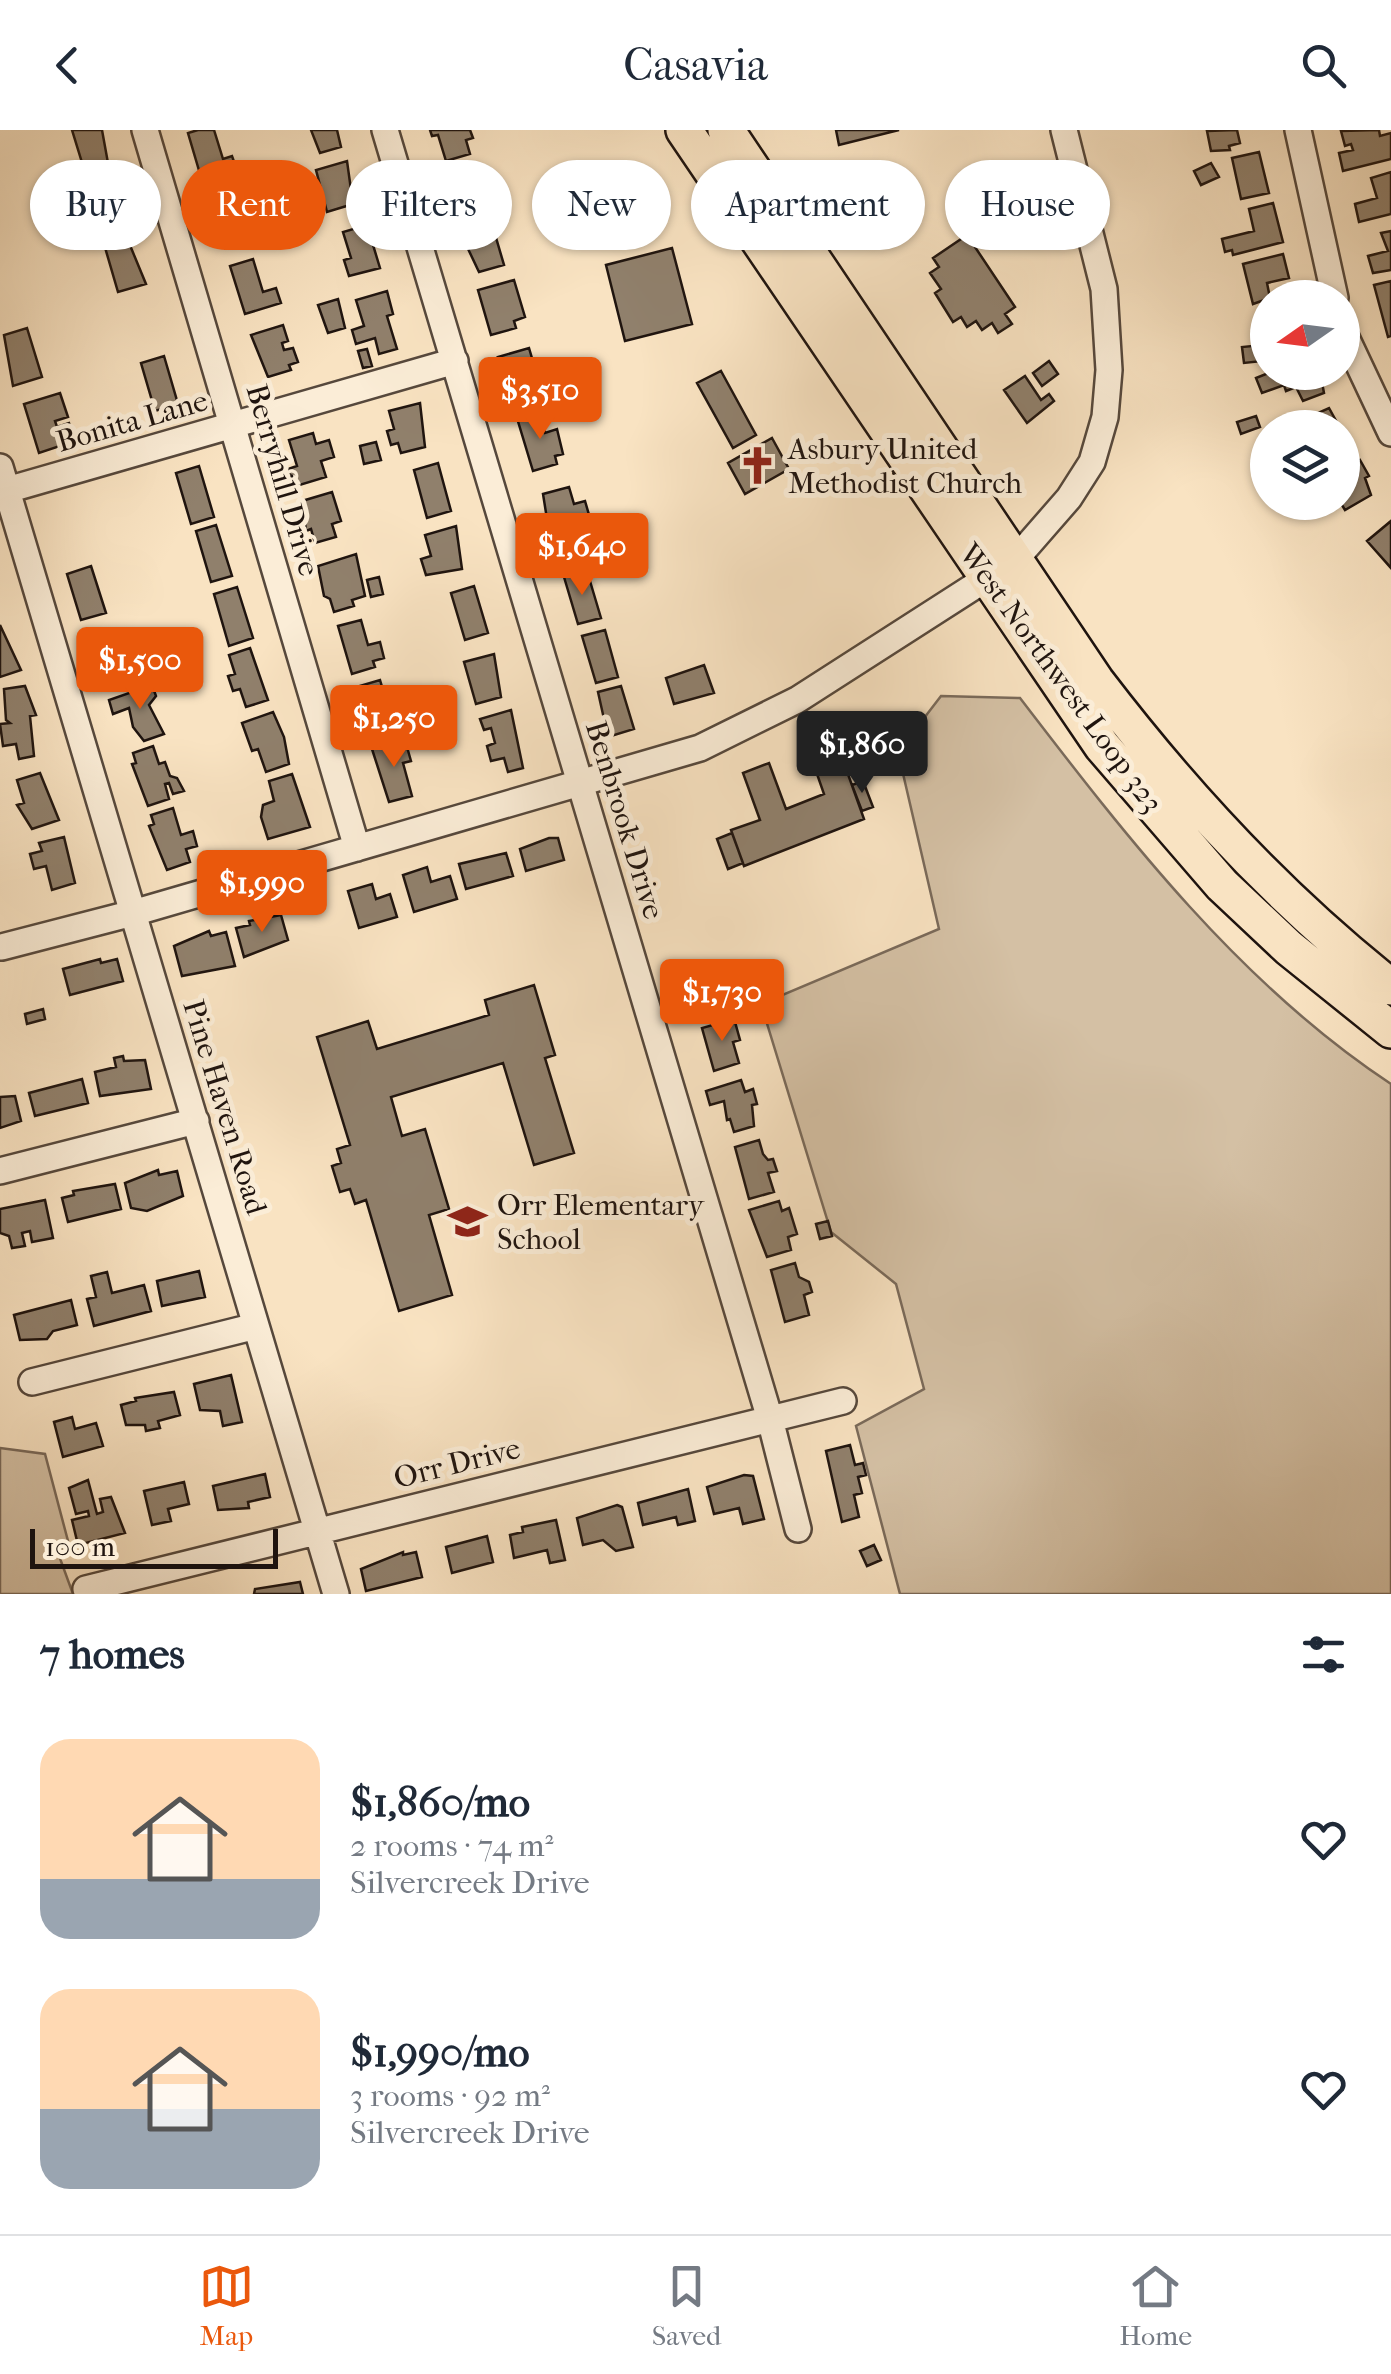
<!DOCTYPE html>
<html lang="en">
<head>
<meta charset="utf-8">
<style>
  :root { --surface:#fff; --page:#f6f6f7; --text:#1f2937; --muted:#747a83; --line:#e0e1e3; --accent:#ea580c }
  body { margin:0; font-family:"IM FELL French Canon",serif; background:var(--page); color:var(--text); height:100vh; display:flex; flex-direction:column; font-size:38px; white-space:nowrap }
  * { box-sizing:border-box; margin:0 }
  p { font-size:32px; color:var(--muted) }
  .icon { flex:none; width:55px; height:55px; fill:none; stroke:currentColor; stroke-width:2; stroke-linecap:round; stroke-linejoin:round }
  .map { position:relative; height:1464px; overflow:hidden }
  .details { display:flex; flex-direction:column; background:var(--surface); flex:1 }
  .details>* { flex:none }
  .guide { position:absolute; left:30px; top:30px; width:1332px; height:90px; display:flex; gap:20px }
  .needle { width:65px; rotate:256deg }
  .buttons { position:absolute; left:1250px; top:150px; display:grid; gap:20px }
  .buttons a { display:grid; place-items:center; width:110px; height:110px; border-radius:50%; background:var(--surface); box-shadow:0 2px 8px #0004; font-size:50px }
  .scale { position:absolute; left:30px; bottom:25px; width:248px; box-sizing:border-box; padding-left:10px; border:5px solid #1f140f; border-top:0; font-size:28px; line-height:35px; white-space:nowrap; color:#1f140f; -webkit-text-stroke:8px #fbedd7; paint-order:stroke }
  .price { position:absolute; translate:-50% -85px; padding:0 22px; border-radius:10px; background:var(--accent); color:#fff; font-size:32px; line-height:65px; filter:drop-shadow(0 2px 5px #0008) }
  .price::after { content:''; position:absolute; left:50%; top:60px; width:30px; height:22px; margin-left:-15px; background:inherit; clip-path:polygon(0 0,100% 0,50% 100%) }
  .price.on { background:#222; color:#fff }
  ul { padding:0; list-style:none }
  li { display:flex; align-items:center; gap:30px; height:250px; padding:0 40px }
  li span { display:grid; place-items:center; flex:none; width:280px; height:200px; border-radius:30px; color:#555 }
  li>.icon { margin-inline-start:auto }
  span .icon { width:120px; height:120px; fill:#fffc; stroke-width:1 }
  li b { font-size:42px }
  h2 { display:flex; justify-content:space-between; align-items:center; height:120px; padding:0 40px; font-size:42px }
  .tag { padding:0 35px; border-radius:45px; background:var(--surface); box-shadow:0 2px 8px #0004; font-size:35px; line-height:90px }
  .tag.on { background:var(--accent); color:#fff }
  header { display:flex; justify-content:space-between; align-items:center; height:130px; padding:0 40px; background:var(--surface); font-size:45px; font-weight:600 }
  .menu { display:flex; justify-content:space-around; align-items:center; height:140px; border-top:2px solid var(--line); background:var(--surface); font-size:28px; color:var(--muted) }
  .menu a { display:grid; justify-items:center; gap:5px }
  .menu .on { color:var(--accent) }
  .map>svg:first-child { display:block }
  .green { fill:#d4c0a4; stroke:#7a6a5a; stroke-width:2.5 }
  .building { fill:#90806c; stroke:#1f140f; stroke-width:2.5 }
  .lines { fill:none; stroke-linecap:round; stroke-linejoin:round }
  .minor-casing { stroke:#56483c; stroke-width:30 }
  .highway-casing { stroke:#1f140f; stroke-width:40 }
  .minor { stroke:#fbedd7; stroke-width:25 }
  .highway { stroke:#f9e3c2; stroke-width:35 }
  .labels { text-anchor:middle; stroke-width:10; stroke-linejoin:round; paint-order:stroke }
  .street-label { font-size:30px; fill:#1f140f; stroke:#fbedd7 }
  .poi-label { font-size:30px; fill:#1f140f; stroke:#fbedd7; text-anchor:start }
</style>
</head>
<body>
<header><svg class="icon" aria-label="back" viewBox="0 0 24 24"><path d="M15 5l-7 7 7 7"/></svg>Casavia<svg class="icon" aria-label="search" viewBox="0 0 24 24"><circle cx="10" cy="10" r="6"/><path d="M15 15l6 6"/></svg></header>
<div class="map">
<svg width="1391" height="1464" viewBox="0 0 1391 1464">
  <rect width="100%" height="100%" fill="#f9e3c2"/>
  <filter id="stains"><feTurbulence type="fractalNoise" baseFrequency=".002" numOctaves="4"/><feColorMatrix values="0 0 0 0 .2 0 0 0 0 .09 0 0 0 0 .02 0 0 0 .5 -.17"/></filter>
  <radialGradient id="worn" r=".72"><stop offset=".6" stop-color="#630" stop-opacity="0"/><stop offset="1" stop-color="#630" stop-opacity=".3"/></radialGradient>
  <path class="green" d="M941,566L1020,568C1128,709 1241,855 1391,954V1464H900L856,1296L924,1259L896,1154L831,1102L761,874L939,799L898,622Z
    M0,1318L45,1324L68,1411L58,1423L73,1464H0Z"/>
  <path class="building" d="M72,0H102L108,33L84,39Z
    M198,0H214L223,29L232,26L238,43L203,54L188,3Z
    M311,0H337L341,17L320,23Z
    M430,0H470L473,8L466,10L470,24L446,31L438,5L432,6Z
    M836,0H899L839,15Z
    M1237,0L1240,13L1229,16L1230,20L1211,21L1207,1Z
    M1379,0L1380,6L1391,3V29L1343,41L1339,23L1353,20L1351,14L1345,16L1341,1Z
    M1259,22L1269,63L1241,69L1232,28Z
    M347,31L353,74L327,82L316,40Z
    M1211,33L1219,47L1201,55L1194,41Z
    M467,37L480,81L456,87L443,44Z
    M292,41L297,57L282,62L277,45Z
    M1391,42V84L1359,92L1355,74L1377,68L1371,48Z
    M116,43L130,95L107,101L105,93L98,94L92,50Z
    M234,64L248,111L225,118L213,88L216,87L211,70Z
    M1273,73L1283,112L1233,125L1232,120L1225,122L1222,109L1254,101L1249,79Z
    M492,94L504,135L479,142L461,104Z
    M367,95L380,138L349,146L344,130L351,128L343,102Z
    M88,100L90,109L72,114L70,105Z
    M1391,101V140L1373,143L1368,126L1388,121L1381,103Z
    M967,105L1015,177L1005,184L1012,194L998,203L992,193L982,200L976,191L967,197L961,187L953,192L935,163L941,159L930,143L939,137L933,128Z
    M127,108L146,154L118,162L104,114Z
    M672,118L692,194L625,211L606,135Z
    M1283,124L1289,148L1267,153L1270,168L1253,174L1243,134Z
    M253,129L263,162L276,158L281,173L245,184L230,136Z
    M514,150L525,187L514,191L516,198L491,205L478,160Z
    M1391,151V206L1388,207L1374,155Z
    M387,161L393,184L387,186L397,219L379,224L375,208L356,214L352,200L364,196L356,170Z
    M338,169L345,198L328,203L318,175Z
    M283,195L288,211L282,213L284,220L293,218L298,232L289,235L291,240L268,247L251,205Z
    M27,198L42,247L13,256L4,205Z
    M1262,215L1263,231L1244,233L1242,217Z
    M529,218L541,259L517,266L498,227Z
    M367,219L372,236L363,238L358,221Z
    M164,226L178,274L155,281L141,233Z
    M1049,231L1058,244L1042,256L1033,243Z
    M721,241L756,305L733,318L697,253Z
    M1271,242H1320L1324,263L1303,271L1296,257L1286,261L1284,255L1262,263L1256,248Z
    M1025,246L1041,270L1049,264L1054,271L1027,293L1004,260Z
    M60,263L68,287L55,291L57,297L69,293L75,311L39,323L24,274Z
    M420,273L425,317L401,323L398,313L391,315L387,301L394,299L389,281Z
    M1329,278L1340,298H1296L1309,287Z
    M539,281L545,303L557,299L563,324L555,326L557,334L533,341L517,288Z
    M1256,286L1260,297L1241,304L1237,292Z
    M313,303L316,314L329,310L334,327L321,331L326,347L293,357L288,339L297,336L289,310Z
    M772,308L789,339L745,364L728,333Z
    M376,312L381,330L364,334L360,316Z
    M1360,330L1369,346L1365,348L1371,365L1345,380L1340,372L1342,340Z
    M438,333L451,381L427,388L414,340Z
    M199,336L214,387L191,394L176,343Z
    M569,357L574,374L585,371L594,402L562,413L557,399L553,400L547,389L543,364Z
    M332,362L341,391L332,394L336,407L315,413L311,399L306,401L302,371Z
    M1391,391V438L1367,411Z
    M216,395L232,446L211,452L196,401Z
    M456,396L462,439L426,445L421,429L431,426L425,405Z
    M585,423L589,436L576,440L572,428Z
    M356,424L365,466L352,470L354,476L334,482L330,469L324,466L318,436Z
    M91,436L106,483L81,490L67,444Z
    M587,441L601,488L578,494L564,447Z
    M379,447L383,464L371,467L367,450Z
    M474,456L488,503L465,510L451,463Z
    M237,457L253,508L229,516L214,464Z
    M361,490L368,515L380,512L384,528L373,531L375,537L352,544L338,496Z
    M0,495L21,540L0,547Z
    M101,499L102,505L117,500L122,514L114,516L121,539L98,546L82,505Z
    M605,500L618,547L596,553L582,506Z
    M250,518L268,570L246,577L240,559L233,561L228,546L235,544L229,525Z
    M494,524L501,567L476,574L464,532Z
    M704,535L714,563L674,574L666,548Z
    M380,550L393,594L366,602L356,557Z
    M152,555L156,566L149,575L164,604L144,611L133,597L129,578L113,584L109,570Z
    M25,556L36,585L30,586L34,626L19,629L16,614L3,616L0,594L10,593L6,590L4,559Z
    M621,556L634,599L608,607L598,562Z
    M436 581a8 8 0 1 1 16 0a8 8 0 1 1-16 0Z
    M511,580L523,638L508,642L504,628L491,631L487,616L495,613L491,598L484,600L480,589Z
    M273,582L284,607L289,634L266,642L258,619L252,621L242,593Z
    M405,610L411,631L403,633L412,666L389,672L372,619Z
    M153,616L159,634L165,632L170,646L177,648L184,661L173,664L169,653L165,654L169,669L148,676L132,634L136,633L133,623Z
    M769,633L786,679L824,664L817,644L844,633L864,689L744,736L731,700L760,690L743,643Z
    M40,643L59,690L32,699L17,675L24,673L17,650Z
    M292,644L310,697L268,709L261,687L263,675L274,671L269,651Z
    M863,651L873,677L862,681L852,655Z
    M173,678L181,705L193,701L197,716L186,719L190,732L167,740L149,696L154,694L151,685Z
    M732,703L743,733L728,739L717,709Z
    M64,707L75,753L52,760L46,736L34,739L30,724L42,721L39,713Z
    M549,708H558L564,730L526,741L520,719Z
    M506,723L513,746L466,759L459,734Z
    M427,737L431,752L450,746L457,769L414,782L403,745Z
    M372,754L376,769L390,764L397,787L359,798L348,761Z
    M281,785L288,810L244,827L236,798L250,795L249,791Z
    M209,801L211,806L226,802L235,836L182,846L174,816Z
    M100,829L101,833L117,829L123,851L70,865L63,839Z
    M534,855L555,925L545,928L574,1023L534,1035L503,933L391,967L402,1006L425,999L449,1079L429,1085L452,1165L399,1181L366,1070L355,1074L350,1059L340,1062L332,1036L341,1033L337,1019L350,1015L317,907L368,891L377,919L489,885L485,870Z
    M43,879L45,889L27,894L25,884Z
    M727,891L728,894L735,892L740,910L733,912L739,933L714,941L702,898Z
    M123,926L124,931L145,930L151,959L100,966L95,942L116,937L114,928Z
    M82,949L88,973L35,986L29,963Z
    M741,950L745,962L753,959L757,974L752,975L754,996L734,1002L730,989L727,990L724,971L710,975L706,961Z
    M15,966L21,991L0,998V967Z
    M759,1010L763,1024L768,1030L773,1029L777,1041L768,1043L774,1062L749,1069L735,1017Z
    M158,1040L159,1045L177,1041L183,1066L147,1081L131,1078L125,1053Z
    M115,1054L121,1079L68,1092L62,1068L74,1065L73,1061Z
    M45,1070L53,1108L32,1112L30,1101L22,1103L25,1116L12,1118L9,1106L0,1103V1079Z
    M779,1071L782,1081L789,1078L797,1104L788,1107L791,1120L767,1127L749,1080Z
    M828,1091L832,1106L820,1109L816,1094Z
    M795,1133L799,1147L809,1152L812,1162L804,1165L809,1185L785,1192L771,1140Z
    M199,1141L205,1167L162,1176L157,1151Z
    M107,1142L112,1163L144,1155L151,1181L94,1196L87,1169L96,1167L91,1146Z
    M71,1170L77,1195L53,1201L47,1209L20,1210L14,1185Z
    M231,1245L242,1292L223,1296L220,1281L200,1280L194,1254Z
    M174,1262L180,1285L158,1291L160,1298L146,1301L145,1295H126L121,1275L136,1271L135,1268Z
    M72,1287L75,1299L96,1293L103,1316L63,1327L54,1292Z
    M850,1315L855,1335L863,1333L866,1345L858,1347L862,1363L854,1365L859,1387L842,1392L826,1321Z
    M265,1344L270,1367L248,1372L249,1378L218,1380L213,1356Z
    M744,1345L753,1346L764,1389L743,1394L739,1378L714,1384L707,1357Z
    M88,1350L97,1384L103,1382L100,1369L111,1367L125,1403L78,1415L72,1390L89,1386L88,1381L76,1384L69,1358Z
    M184,1352L189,1374L168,1379L171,1391L152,1395L144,1361Z
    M688,1359L695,1391L678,1395L676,1387L643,1395L638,1373Z
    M617,1375L622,1377L633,1417L616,1421L603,1410L583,1415L577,1388Z
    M556,1390L565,1430L550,1433L547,1420L514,1428L510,1405L523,1402L522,1397Z
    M487,1406L493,1432L452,1443L446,1417Z
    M874,1415L881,1430L867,1436L860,1421Z
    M403,1422V1425L416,1422L422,1447L366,1461L361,1439Z
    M300,1452L303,1464H254L255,1459Z"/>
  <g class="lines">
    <defs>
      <path id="minor" d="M145,0L357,718
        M385,0L770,1289L798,1399
        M1298,0L1335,168
        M1342,199L1391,303
        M0,337L336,1464
        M0,362L455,231
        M2,817L133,783L700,618L797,570L1015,430L1069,368L1092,332L1105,287L1109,240L1104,159L1064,0
        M0,1041L196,991
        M32,1252L256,1196
        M86,1459L843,1271"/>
      <path id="highway" d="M684,0L1102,616L1222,755L1289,818L1391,900
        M726,0L1096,551C1183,665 1278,768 1391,857"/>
    </defs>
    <use href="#minor" class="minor-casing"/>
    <use href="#highway" class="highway-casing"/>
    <use href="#minor" class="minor"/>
    <use href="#highway" class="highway"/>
  </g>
  <defs>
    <symbol id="church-bare" viewBox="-9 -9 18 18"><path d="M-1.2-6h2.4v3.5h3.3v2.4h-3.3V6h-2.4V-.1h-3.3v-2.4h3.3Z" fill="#8f2418" stroke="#fbedd7" stroke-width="2.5" paint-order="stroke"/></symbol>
    <symbol id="school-bare" viewBox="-9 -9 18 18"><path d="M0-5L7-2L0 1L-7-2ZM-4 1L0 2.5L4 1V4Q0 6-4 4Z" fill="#8f2418" stroke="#fbedd7" stroke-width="2.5" paint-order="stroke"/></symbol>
  </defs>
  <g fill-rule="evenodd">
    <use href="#church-bare" x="730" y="308" width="55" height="55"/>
    <use href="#school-bare" x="440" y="1064" width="55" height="55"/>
  </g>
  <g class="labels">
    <g class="street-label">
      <text transform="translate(132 291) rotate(-16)" y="10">Bonita Lane</text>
      <text transform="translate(283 350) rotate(74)" y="10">Berryhill Drive</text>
      <text transform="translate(1061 548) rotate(54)" y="10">West Northwest Loop 323</text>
      <text transform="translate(625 690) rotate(73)" y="10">Benbrook Drive</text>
      <text transform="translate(225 977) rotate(73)" y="10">Pine Haven Road</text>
      <text transform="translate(457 1333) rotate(-14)" y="10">Orr Drive</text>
    </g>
    <g class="poi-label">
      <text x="788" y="329">Asbury United<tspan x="788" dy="34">Methodist Church</tspan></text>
      <text x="497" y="1085">Orr Elementary<tspan x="497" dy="34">School</tspan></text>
    </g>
  </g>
  <rect width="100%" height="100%" filter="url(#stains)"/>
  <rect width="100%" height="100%" fill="url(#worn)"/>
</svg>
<div class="buttons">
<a><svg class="needle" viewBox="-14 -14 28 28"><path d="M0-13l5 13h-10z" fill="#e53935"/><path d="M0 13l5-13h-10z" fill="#747a83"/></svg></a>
<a><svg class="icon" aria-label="layers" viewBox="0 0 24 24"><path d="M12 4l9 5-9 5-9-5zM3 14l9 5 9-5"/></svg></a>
</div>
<div class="scale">100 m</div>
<b class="price" style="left:540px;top:312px">$3,510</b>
<b class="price" style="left:582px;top:468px">$1,640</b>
<b class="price" style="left:140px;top:582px">$1,500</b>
<b class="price" style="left:394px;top:640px">$1,250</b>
<b class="price on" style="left:862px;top:666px">$1,860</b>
<b class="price" style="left:262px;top:805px">$1,990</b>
<b class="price" style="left:722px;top:914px">$1,730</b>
<div class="guide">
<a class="tag">Buy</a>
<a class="tag on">Rent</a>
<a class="tag">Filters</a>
<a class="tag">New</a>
<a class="tag">Apartment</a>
<a class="tag">House</a>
</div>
</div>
<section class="details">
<h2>7 homes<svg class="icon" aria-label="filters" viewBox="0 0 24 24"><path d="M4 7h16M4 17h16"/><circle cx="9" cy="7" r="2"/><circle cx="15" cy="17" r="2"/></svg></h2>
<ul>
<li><span style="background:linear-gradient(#ffd9b3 70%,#9aa5b1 0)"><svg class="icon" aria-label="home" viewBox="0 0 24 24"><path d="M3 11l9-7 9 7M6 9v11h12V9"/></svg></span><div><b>$1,860/mo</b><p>2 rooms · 74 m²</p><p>Silvercreek Drive</p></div><svg class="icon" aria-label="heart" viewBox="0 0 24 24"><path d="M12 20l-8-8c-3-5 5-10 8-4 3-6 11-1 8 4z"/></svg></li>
<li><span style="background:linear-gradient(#ffd9b3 60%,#9aa5b1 0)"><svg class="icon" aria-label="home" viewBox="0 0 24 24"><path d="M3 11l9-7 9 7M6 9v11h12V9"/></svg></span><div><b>$1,990/mo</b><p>3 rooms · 92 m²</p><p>Silvercreek Drive</p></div><svg class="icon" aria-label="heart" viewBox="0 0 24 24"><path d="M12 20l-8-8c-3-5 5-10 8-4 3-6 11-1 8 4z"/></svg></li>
</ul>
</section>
<nav class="menu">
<a class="on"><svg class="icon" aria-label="map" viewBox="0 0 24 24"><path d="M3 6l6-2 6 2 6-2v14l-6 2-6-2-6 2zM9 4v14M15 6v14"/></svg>Map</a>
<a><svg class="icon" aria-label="saved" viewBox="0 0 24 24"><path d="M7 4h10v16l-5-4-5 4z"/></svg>Saved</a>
<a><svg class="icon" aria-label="home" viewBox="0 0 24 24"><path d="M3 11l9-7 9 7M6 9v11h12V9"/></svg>Home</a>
</nav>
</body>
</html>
